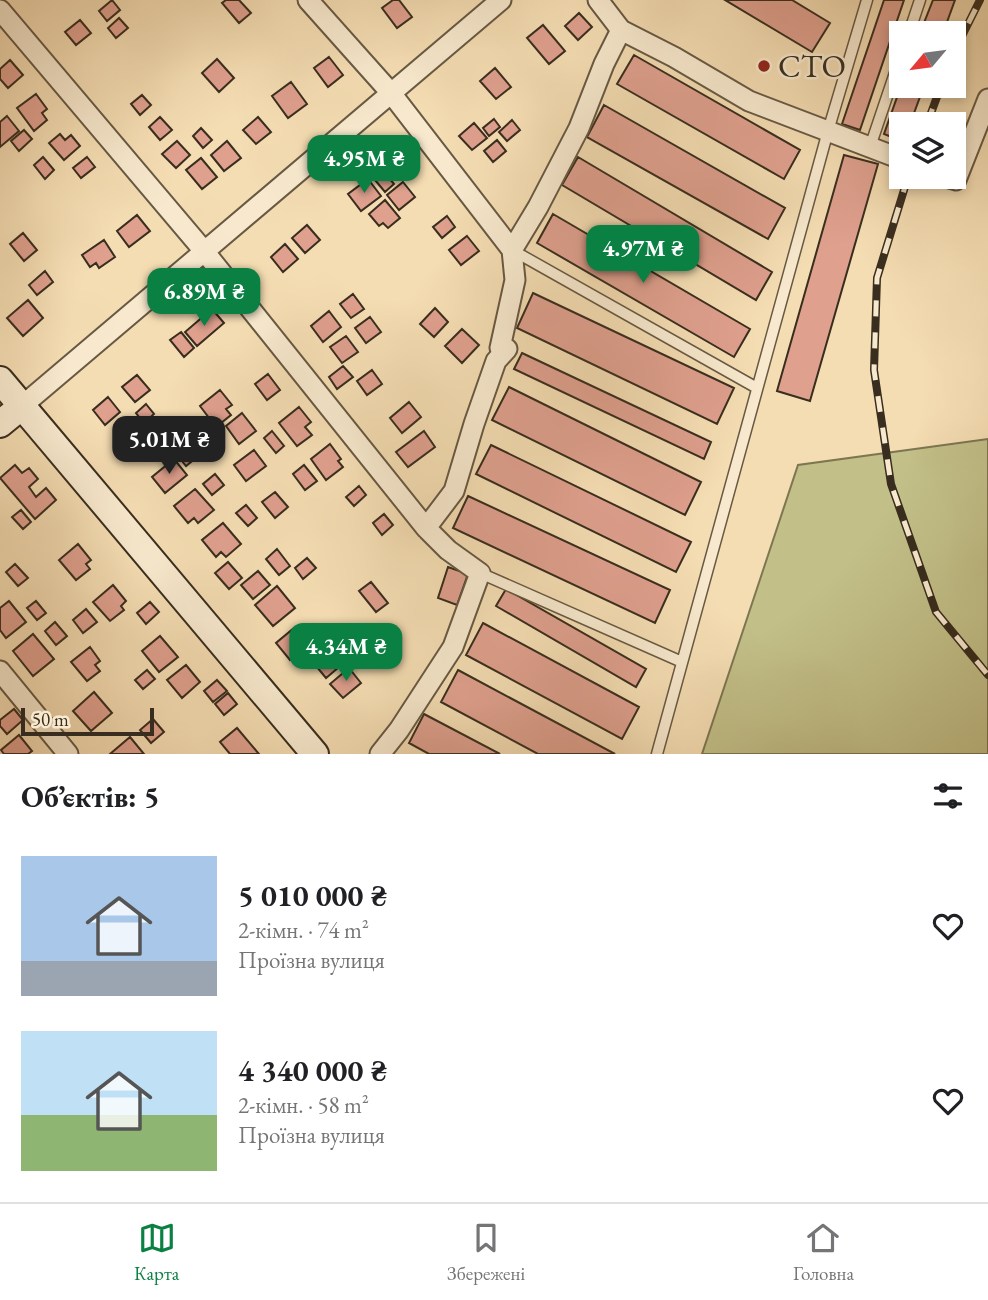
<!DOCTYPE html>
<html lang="uk">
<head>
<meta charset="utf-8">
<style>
  :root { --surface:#fff; --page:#f6f6f6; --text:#202124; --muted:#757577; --line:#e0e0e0; --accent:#0b8043 }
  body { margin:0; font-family:"EB Garamond",serif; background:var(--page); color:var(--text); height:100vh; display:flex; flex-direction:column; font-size:26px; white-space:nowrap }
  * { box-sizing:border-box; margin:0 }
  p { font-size:23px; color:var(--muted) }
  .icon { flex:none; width:38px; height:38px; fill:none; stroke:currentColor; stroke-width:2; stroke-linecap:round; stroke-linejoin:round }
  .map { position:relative; height:754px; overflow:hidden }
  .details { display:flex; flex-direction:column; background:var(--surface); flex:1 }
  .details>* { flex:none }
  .needle { width:46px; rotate:241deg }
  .fabs { position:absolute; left:889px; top:21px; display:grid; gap:14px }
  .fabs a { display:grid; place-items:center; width:77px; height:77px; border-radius:0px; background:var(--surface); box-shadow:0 4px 10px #0003; font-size:35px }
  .scale { position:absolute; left:21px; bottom:18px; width:133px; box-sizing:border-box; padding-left:7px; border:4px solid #382d1e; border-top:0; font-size:19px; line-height:24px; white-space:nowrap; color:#382d1e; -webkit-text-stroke:5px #f8e9ce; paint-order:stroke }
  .price { position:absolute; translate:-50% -60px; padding:0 16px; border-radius:14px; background:var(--accent); color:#fff; font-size:23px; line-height:46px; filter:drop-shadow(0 2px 4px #0008) }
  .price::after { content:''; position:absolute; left:50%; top:42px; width:21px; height:16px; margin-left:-10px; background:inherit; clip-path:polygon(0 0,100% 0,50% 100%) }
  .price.on { background:#222; color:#fff }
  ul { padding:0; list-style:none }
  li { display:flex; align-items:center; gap:21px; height:175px; padding:0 21px }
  li span { display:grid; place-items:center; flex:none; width:196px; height:140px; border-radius:0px; color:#555 }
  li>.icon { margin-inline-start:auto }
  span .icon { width:84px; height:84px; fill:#fffc; stroke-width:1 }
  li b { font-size:30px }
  h2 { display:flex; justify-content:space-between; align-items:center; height:84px; padding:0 21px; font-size:30px }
  .tabs { display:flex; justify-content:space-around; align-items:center; height:98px; border-top:2px solid var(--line); background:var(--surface); font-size:19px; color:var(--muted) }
  .tabs a { display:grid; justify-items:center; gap:4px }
  .tabs .on { color:var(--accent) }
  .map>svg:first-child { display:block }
  .green { fill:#c2bf88; stroke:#7d7653; stroke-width:2 }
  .building { fill:#dfa08e; stroke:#382d1e; stroke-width:2 }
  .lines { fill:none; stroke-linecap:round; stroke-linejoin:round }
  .lane-casing { stroke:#675943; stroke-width:13 }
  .street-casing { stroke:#675943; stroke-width:23 }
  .secondary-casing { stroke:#382d1e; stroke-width:30 }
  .lane { stroke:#f8e9ce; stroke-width:10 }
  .street { stroke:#f8e9ce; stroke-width:19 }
  .secondary { stroke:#f8e9ce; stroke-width:26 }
  .rail-casing { stroke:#382d1e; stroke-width:8 }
  .rail { stroke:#f8e9ce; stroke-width:5; stroke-dasharray:16; stroke-linecap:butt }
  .poi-dot { fill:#8f2418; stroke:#f8e9ce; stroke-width:2.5 }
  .labels { text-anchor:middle; stroke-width:5; stroke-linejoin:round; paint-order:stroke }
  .poi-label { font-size:32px; fill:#382d1e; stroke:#f8e9ce; text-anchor:start }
</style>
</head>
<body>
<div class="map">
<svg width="988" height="754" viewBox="0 0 988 754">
  <rect width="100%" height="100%" fill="#f5ddb3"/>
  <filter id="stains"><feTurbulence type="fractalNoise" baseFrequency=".00286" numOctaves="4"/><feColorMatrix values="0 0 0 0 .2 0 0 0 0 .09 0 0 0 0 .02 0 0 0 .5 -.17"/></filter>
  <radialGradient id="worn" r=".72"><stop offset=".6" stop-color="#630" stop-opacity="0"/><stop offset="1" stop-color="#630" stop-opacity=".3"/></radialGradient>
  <path class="green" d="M988,439V754H702L798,465Z"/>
  <path class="building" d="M112,0L120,10L107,21L99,11Z
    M226,0H239L251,13L239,23L222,3Z
    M393,0H399L412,17L397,28L382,8Z
    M725,0H792L830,23L812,52Z
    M884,0H904L860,130L842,124Z
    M933,0H955L943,33H920Z
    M579,13L592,27L578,40L565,26Z
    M119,18L128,28L116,38L108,28Z
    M80,20L91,33L76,45L65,32Z
    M543,25L565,51L549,64L527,38Z
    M634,55L800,150L784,179L617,84Z
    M329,57L343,75L328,87L314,68Z
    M217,59L234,78L219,92L202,73Z
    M10,60L23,75L8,88L0,79V69Z
    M495,68L511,87L496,99L480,81Z
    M291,82L307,104L288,118L272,96Z
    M901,86H924L910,124H901V141L884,134Z
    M36,94L47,109L42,113L47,120L34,131L17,108Z
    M142,95L151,105L140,115L131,104Z
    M604,105L785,208L768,239L587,137Z
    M7,116L19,131L0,147V122Z
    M160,117L172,130L160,140L149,127Z
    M258,117L271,132L256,144L243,130Z
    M494,119L500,127L489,136L483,128Z
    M512,120L520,130L507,141L499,132Z
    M474,123L487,138L472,150L459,136Z
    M201,128L212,140L203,148L193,136Z
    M24,130L32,139L19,151L11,141Z
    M60,134L65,140L71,135L80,146L64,160L49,143Z
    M497,140L506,151L493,162L484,151Z
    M177,141L190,155L176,168L162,154Z
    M227,141L241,158L224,171L211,155Z
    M844,155L878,164L810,401L777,391Z
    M43,157L54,170L45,179L34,165Z
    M87,157L95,167L81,178L73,168Z
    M578,157L772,272L756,300L562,185Z
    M201,158L217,177L202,189L186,170Z
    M384,172L394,184L385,192L375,180Z
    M368,179L381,196L361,211L348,194Z
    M403,182L415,197L399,210L387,195Z
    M385,200L400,218L388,228L383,223L379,226L369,214Z
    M553,214L750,329L734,357L537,243Z
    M137,215L150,231L129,247L117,231Z
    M447,216L455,227L442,238L433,227Z
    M307,225L320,240L305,253L292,238Z
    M23,233L37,250L24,261L10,244Z
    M467,236L479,251L461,265L449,250Z
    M104,240L115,257L99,268L96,263L90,267L82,255Z
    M285,244L298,259L283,272L271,257Z
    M45,271L53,282L37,295L29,285Z
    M533,293L734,388L717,424L517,328Z
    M353,294L364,309L351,318L340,304Z
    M28,300L43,318L23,336L7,318Z
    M435,308L448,322L434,337L420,324Z
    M212,309L224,323L197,346L185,332Z
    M329,311L341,327L323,342L311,326Z
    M370,317L381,332L366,343L355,328Z
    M462,329L479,345L462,363L445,346Z
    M181,332L194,348L184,357L170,340Z
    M346,336L358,352L342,363L330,347Z
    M522,353L711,442L704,459L514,369Z
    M343,366L353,377L337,389L329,377Z
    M372,370L382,384L367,395L357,381Z
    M268,374L280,390L267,400L255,384Z
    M137,375L150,390L135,402L122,387Z
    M509,387L701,482L685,515L492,420Z
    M220,390L232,405L226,409L231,415L216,427L200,406Z
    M108,397L120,412L105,425L93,410Z
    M409,402L421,417L402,433L390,418Z
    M146,404L154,414L144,423L136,413Z
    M299,407L311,422L305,427L312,435L297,446L279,423Z
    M242,413L256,431L239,444L226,426Z
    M126,422L134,431L123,440L115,431Z
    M272,431L284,446L276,453L264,438Z
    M424,431L435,447L408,467L396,452Z
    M330,444L341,459L338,461L343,467L326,480L311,459Z
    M491,445L691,542L676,572L476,474Z
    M189,447L197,457L186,466L178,456Z
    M254,450L266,466L246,481L234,465Z
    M174,459L187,475L165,493L152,477Z
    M15,465L22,473L29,468L38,479L29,487L36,497L46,488L56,500L35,519L0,478Z
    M304,465L317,481L305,490L293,474Z
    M215,474L224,485L212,495L203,484Z
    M359,486L366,495L354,506L346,497Z
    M195,489L214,510L198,523L194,518L188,523L174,506Z
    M275,492L288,507L275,518L262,502Z
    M468,496L670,590L655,623L453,528Z
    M246,505L257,518L248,526L236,513Z
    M21,510L31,522L23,529L12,517Z
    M384,514L393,525L382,535L373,523Z
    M223,523L241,544L226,557L221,552L216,557L202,540Z
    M78,544L91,560L86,564L90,569L76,580L59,560Z
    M277,549L290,566L279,575L266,559Z
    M307,558L316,568L303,579L295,568Z
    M228,562L242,578L229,589L215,573Z
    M15,564L28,578L18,586L6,572Z
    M448,567L468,574L457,605L438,598Z
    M258,571L270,585L253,599L241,585Z
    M371,582L388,603L376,612L359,591Z
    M113,585L126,601L121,606L124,610L110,621L93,602Z
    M277,586L295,608L273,626L255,605Z
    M506,589L646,669L636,687L496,606Z
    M9,601L26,622L6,638L0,630V608Z
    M36,601L46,613L37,620L27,608Z
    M150,602L159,612L146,624L137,613Z
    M86,609L97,622L83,633L73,620Z
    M55,622L67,636L56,645L45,631Z
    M483,623L639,707L622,739L466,655Z
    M342,626L353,639L344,648L333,635Z
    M294,628L308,645L290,660L276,643Z
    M33,634L54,659L33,676L13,651Z
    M160,636L178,657L159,672L142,651Z
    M330,645L345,662L326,678L311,660Z
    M90,647L100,661L95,665L100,671L87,681L71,662Z
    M186,665L200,682L182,698L167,680Z
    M349,668L361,683L343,698L330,684Z
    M147,670L155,679L143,689L135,680Z
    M458,670L615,754H538L441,702Z
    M217,680L227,691L213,702L204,691Z
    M94,692L112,713L91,731L73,711Z
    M228,693L237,704L224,715L215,704Z
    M14,709L23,720L7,734L0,726V720Z
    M424,714L500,754H429L409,743Z
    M153,719L164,732L151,743L140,730Z
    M237,728L259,754H230L220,742Z
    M19,735L32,751L28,754H4L1,750Z
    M130,737L144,754H110Z"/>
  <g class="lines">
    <defs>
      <path id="lane" d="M909,33L920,0
        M870,147L901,55
        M512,250L757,388
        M480,573L682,662
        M657,754L828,131L867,0"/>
      <path id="street" d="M308,0L391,93L512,250
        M598,0L621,30L674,57L749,101L901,159
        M0,10L204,251L426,528
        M946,177L956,180L988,99
        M22,406L501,0
        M0,671L68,754
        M380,754L399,730L453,647L480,573L448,550L426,528L454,491L474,424L496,361L507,349L500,348L515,280L512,250L538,207L579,128L604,64L621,30"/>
      <path id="secondary" d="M0,380L315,754
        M0,424L22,406"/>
    </defs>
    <use href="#lane" class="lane-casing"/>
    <use href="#street" class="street-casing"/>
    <use href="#secondary" class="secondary-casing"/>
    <use href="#lane" class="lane"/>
    <use href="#street" class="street"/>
    <use href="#secondary" class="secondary"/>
    <defs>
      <path id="rail" d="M954,52L980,0
        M927,124L941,86
        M908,177L877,278L874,370L891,484L936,612L988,675"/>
    </defs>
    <use href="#rail" class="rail-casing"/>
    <use href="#rail" class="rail"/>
  </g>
  <circle class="poi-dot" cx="764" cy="66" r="7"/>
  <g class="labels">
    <g class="poi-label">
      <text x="778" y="77">СТО</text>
    </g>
  </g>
  <rect width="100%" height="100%" filter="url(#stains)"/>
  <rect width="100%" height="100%" fill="url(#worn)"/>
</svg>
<div class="fabs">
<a><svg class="needle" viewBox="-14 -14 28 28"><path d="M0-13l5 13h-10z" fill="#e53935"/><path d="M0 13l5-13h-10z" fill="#757577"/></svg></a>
<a><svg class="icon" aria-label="layers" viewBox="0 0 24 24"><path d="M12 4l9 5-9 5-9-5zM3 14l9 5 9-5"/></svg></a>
</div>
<div class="scale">50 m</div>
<b class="price" style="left:364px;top:195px">4.95M ₴</b>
<b class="price" style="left:643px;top:285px">4.97M ₴</b>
<b class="price" style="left:204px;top:328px">6.89M ₴</b>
<b class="price on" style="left:169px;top:476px">5.01M ₴</b>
<b class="price" style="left:346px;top:683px">4.34M ₴</b>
</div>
<section class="details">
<h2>Об’єктів: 5<svg class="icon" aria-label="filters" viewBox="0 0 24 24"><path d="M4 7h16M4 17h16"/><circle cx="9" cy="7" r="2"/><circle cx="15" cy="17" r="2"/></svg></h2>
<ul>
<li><span style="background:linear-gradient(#a9c7e8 75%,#9aa5b1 0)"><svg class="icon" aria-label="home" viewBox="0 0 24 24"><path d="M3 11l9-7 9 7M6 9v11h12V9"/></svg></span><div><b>5 010 000 ₴</b><p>2-кімн. · 74 m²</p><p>Проїзна вулиця</p></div><svg class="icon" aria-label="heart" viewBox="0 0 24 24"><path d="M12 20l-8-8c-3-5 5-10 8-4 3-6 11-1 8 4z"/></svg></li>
<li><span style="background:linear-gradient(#bfe0f5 60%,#8fb573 0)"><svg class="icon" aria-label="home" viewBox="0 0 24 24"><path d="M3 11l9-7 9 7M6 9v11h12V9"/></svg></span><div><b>4 340 000 ₴</b><p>2-кімн. · 58 m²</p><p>Проїзна вулиця</p></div><svg class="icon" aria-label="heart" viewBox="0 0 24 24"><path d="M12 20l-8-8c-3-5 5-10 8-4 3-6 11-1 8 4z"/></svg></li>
</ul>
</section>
<nav class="tabs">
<a class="on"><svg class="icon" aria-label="map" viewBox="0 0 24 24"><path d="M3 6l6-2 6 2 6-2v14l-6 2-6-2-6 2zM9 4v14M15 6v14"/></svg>Карта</a>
<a><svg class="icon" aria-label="saved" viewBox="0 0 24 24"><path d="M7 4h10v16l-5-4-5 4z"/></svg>Збережені</a>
<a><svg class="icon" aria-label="home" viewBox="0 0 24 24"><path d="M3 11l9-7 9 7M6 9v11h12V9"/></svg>Головна</a>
</nav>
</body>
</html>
